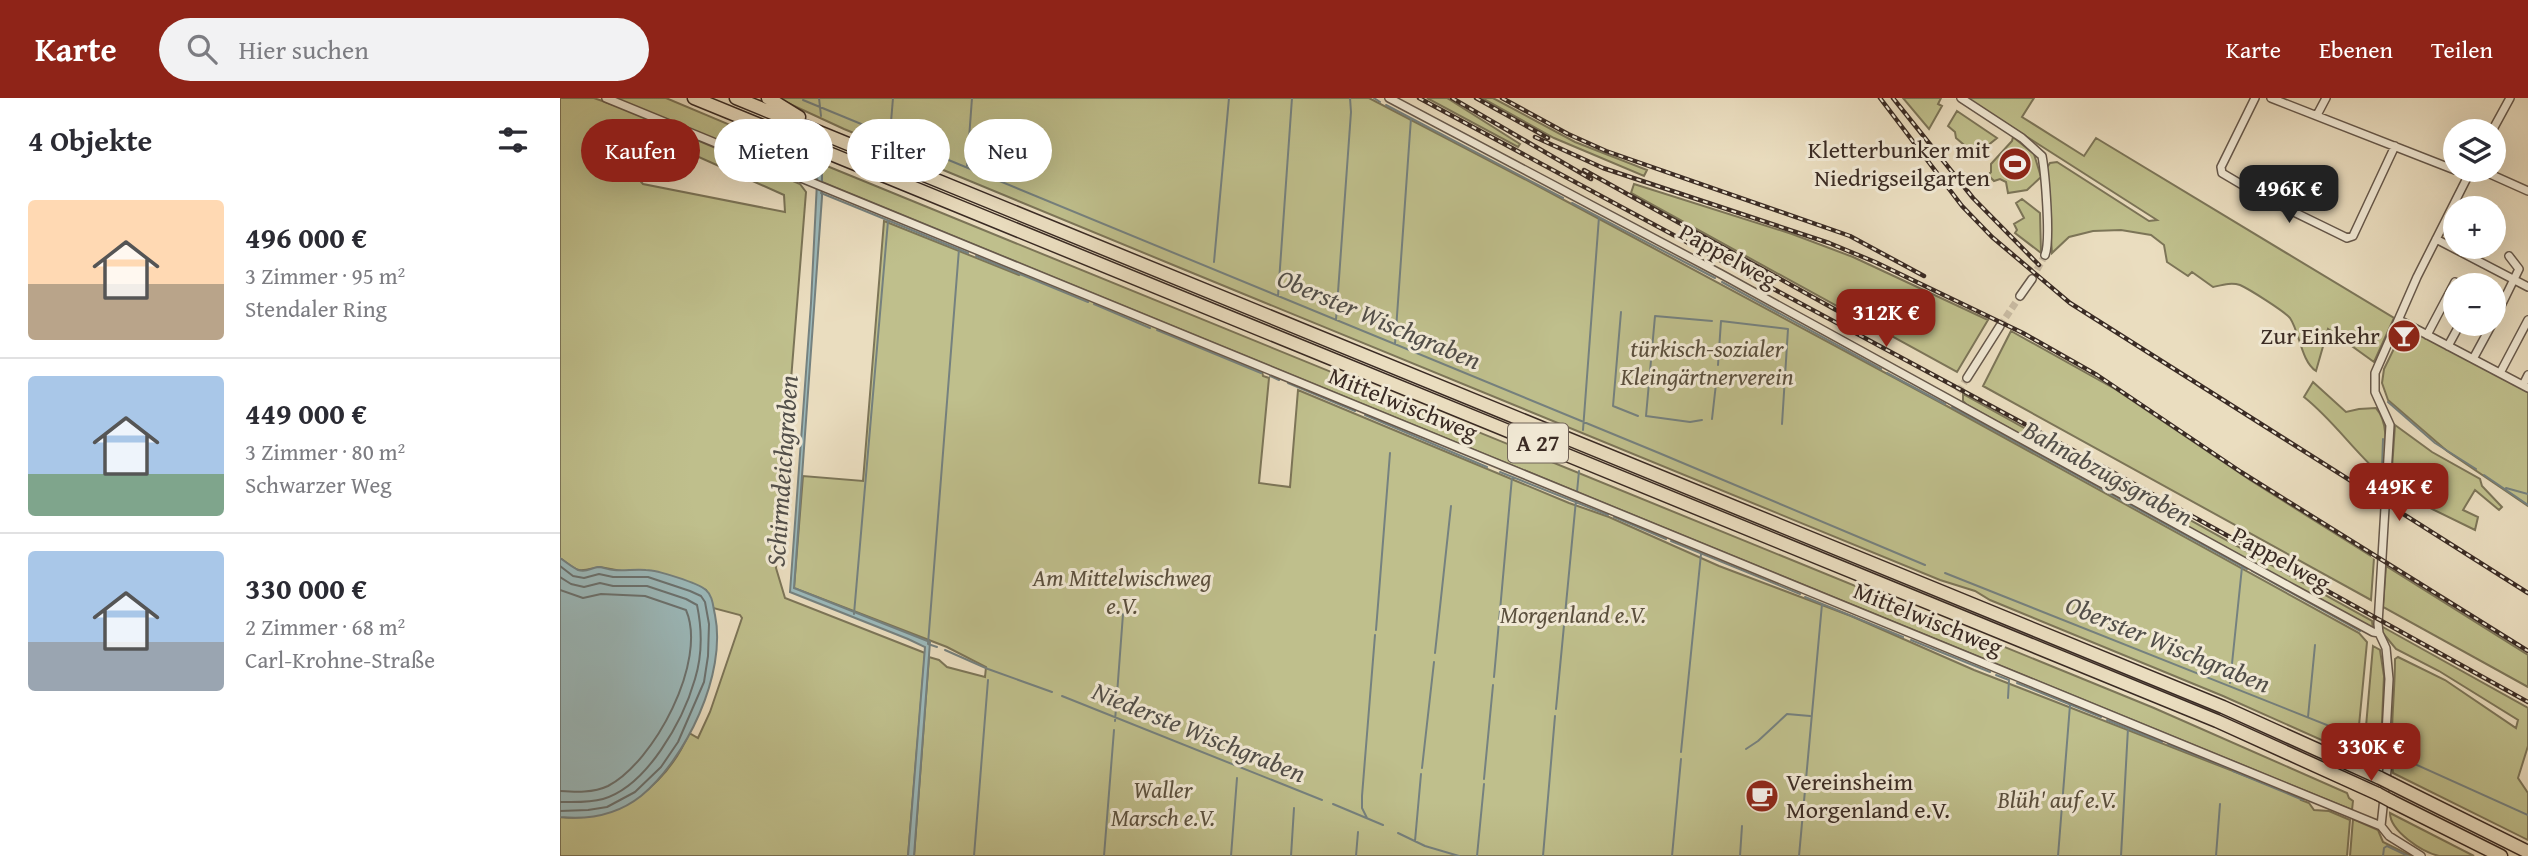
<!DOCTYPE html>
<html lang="de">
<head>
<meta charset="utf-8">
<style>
  :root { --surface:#fff; --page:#f2f2f3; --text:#2b2b33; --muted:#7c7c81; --line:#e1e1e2; --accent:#8f2418 }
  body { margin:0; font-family:"Gentium Book Plus",serif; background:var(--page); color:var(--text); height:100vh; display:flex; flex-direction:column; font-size:26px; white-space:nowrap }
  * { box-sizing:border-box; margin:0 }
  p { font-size:23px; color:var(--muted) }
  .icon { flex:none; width:38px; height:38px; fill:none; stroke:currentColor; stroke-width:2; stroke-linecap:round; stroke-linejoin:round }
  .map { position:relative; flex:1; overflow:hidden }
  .panel { display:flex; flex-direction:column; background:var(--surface); width:560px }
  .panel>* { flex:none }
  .banner { position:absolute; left:21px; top:21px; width:665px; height:63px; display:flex; gap:14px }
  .tools { position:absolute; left:1883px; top:21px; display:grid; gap:14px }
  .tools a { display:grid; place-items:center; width:63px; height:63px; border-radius:50%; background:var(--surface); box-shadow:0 7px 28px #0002; font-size:35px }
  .price { position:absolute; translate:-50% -60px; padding:0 16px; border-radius:14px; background:var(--accent); color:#fff; font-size:23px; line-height:46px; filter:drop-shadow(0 2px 4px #0008) }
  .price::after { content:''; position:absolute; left:50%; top:42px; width:21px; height:16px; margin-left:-10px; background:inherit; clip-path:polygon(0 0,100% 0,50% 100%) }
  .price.current { background:#222; color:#fff }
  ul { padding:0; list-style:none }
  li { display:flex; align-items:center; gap:21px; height:175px; padding:0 28px }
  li+li { border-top:2px solid var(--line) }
  li span { display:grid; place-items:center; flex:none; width:196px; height:140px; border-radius:7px; color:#555 }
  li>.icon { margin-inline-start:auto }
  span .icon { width:84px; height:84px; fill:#fffc; stroke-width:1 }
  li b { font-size:30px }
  h2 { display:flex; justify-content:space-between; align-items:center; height:84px; padding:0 28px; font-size:30px }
  .chip { padding:0 24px; border-radius:32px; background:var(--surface); box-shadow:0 7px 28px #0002; font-size:24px; line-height:63px }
  .chip.current { background:var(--accent); color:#fff }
  header { display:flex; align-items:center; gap:42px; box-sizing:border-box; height:98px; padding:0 35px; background:var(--accent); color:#fff }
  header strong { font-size:33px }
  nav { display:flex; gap:38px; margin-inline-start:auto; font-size:24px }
  .search { width:490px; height:63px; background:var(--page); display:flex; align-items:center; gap:18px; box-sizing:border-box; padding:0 24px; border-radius:38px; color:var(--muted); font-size:26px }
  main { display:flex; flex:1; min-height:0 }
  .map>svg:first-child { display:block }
  .green { fill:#bfbf8c; stroke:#7c7558; stroke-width:2; fill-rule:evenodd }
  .water { fill:#9cbabc; stroke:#75817f; stroke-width:2 }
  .pier { fill:#eaddbf }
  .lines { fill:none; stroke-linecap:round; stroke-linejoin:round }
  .shore { stroke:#6b7270; stroke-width:2 }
  .stream { stroke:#75817f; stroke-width:2 }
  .minor-tunnel { stroke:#c7b9a0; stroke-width:7; stroke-dasharray:7 3.5; stroke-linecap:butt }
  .minor-casing { stroke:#66584b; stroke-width:10 }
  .motorway-casing { stroke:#3a2b24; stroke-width:15 }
  .minor { stroke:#f1e9d5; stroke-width:7 }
  .motorway { stroke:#eaddbf; stroke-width:12 }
  .rail-casing { stroke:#3a2b24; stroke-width:4.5 }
  .rail { stroke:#f1e9d5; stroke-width:2; stroke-dasharray:5; stroke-linecap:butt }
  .motorway-bridge-casing { stroke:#3a2b24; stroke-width:15; stroke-linecap:butt }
  .motorway-bridge { stroke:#eaddbf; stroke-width:12 }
  .labels { text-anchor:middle; stroke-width:6; stroke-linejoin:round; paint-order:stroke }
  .shield { fill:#f1e9d5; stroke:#716459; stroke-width:2 }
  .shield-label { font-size:23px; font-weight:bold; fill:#3a2b24 }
  .poi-label { font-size:24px; fill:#3a2b24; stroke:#f1e9d5; text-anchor:end }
  .street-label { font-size:24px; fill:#3a2b24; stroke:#f1e9d5 }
  .park-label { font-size:24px; font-style:italic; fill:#5b503e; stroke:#f1e9d5 }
  .water-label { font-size:26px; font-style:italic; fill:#524f4a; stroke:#f1e9d5 }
</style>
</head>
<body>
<header>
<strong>Karte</strong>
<div class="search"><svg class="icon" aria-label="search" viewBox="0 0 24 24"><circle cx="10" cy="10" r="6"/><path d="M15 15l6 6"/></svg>Hier suchen</div>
<nav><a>Karte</a><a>Ebenen</a><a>Teilen</a></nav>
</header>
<main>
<section class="panel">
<h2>4 Objekte<svg class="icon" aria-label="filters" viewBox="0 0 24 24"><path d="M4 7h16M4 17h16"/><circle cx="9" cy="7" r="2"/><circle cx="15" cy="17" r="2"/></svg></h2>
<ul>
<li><span style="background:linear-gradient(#ffd9b3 60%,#b9a48a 0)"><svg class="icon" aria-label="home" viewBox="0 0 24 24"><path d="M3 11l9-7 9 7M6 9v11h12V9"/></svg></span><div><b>496 000 €</b><p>3 Zimmer · 95 m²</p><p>Stendaler Ring</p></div></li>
<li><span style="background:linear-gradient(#a9c7e8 70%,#7fa58c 0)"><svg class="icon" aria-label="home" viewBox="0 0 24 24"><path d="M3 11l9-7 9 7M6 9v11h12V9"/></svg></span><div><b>449 000 €</b><p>3 Zimmer · 80 m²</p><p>Schwarzer Weg</p></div></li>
<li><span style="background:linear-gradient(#a9c7e8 65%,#9aa5b1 0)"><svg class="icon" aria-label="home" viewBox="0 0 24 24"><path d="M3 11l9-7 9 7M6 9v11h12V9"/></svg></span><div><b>330 000 €</b><p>2 Zimmer · 68 m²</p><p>Carl-Krohne-Straße</p></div></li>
</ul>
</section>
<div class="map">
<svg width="1968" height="758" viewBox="0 0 1968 758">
  <rect width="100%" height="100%" fill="#eaddbf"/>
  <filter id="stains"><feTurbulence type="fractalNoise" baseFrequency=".00286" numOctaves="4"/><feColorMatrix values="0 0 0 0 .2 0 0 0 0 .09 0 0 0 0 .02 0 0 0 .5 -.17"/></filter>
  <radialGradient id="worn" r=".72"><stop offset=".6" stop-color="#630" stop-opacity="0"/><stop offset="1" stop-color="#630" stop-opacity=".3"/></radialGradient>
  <path class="green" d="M0,0H34L62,10L240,86L246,94L216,470L225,500L365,555L348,758H0V719C58,725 107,687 129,635L138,640L150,614L182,520L180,517L153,510L146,492L132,486L40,469C16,474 21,475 0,460ZM85,35L224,97L225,114L83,86L66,67L68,38Z
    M54,0H106L258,64V83Z
    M217,0H809L978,88L1385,307L1799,535L1807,544L1798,638L1823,649L1822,669L1663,598L1430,502L1415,493L1380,482L618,169L284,31Z
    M867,0H887L960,46L958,49Z
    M922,0H933L1015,44L1087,72L1084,78L994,40Z
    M1343,0H1381L1378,6L1382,8L1369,31Z
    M1406,0H1474L1462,19L1524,58L1536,40L1834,220L1814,264L1768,231L1756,273C1741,263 1740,235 1730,220C1724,213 1689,191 1680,187C1671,184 1662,187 1653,189L1632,174L1628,178L1607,164L1604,147L1591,137L1561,132L1533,133L1509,139L1492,155L1486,71L1490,65L1497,64L1589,123L1597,122Z
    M1397,13L1437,40L1416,57L1396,40L1395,34L1388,28Z
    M1453,39L1474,56L1481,79L1467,92L1448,95L1446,84L1440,81L1434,83L1428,77L1431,74V66L1452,43Z
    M262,66L1594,610L1787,695L1789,700L1793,703L1792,712L262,84Z
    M1074,86L1232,136L1293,159L1428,222L1397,274L1071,95Z
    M1462,101L1480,115L1481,155L1455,135L1457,132L1454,126L1464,120L1456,105Z
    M324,123L459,177L462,174L702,273L703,278L709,280L699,385L730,389L738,292L1009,405L1049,419L1159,468L1291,518L1414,572L1742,700L1741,702L1749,705L1754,712L1769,713L1790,722L1787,758H354L369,559L379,562L387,569L425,579L426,569L387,549L234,490L243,378L303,383Z
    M1845,228L1968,293V408L1887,353L1828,302L1822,285L1824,271Z
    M1451,233L1555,291L1690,382L1814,460L1811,502L1423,288Z
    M1753,284L1786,314L1799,311L1816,310C1831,327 1824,357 1823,379L1822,372L1820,376C1793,352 1773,322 1744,299Z
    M1403,296L1812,523L1813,531L1407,307L1403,303Z
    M1835,327L1872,354L1920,381L1922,388L1942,409L1939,412L1915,392L1903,412L1918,419L1915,432L1868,409L1853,396L1849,398L1831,385Z
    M1826,468L1968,557V589L1823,509Z
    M1821,528L1968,610V648L1958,680L1968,695V742L1833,675C1829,637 1835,599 1835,561L1838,559L1885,582L1956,630L1958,622L1879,573L1836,551L1822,534Z
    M1813,548L1820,552L1824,578L1821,646L1805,640Z
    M1830,715L1914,758C1903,758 1889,758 1879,758C1862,754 1830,733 1830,715Z
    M1793,721L1818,732L1823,744L1851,758H1790Z"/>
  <path class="water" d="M258,64L262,66V99L234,490L370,544L354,758H348L365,549L348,541L230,494L251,205Z
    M0,460C6,464 12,469 18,472C27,475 30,470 38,469C43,469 48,472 54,472C64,473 75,471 86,472C97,472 138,485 146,492C153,498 153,509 155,517C167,576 126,661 81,698C57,717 29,722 0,719Z"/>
  <path class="pier" d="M1817,373L1825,380L1820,464L1811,459Z"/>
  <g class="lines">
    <path class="shore" d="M0,468L13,478L24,480L39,476L53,479H88L130,493L141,498L145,504L149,526L148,558L144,584L118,644L101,669L75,694L47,709L28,712L0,713
      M0,479L11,486L24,489L40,485L53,488H87L126,501L137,507C142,531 142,558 135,581C123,623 87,688 43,701C29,705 14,704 0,704
      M0,492L23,500L41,496L85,498L126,512C148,563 94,664 48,688C33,695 16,694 0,693"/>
    <path class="stream" d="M259,0L261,18
      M814,0L820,4
      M243,2L1099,355L1365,467
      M826,7L1003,100
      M330,36L333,0
      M407,68L412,0
      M261,95L408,155
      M1012,105L1155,180
      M416,158L528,204
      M654,164L669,0
      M1162,184L1321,271
      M718,198L732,0
      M534,206L590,230
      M1061,214L1053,308L1078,318
      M776,222L791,14L790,0
      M597,232L701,275
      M835,246L851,20
      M1158,267L1161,223L1228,231L1222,326
      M1327,275L1385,306
      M710,278L719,282
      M728,285L795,313
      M1828,304L1875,345L1916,371
      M1392,309L1687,471
      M805,317L927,369
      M1152,321L1157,277
      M1142,322L1130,324L1086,318L1095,218L1152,223
      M1023,332L1039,119
      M1822,371L1823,341
      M940,374L1048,417
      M1924,377L1968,407
      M1946,390L1968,396
      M1017,394L1019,373
      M1054,419L1106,441
      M1111,443L1240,496
      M1692,473L1800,533
      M1385,475L1797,639
      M1245,499L1343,539
      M294,516L328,123
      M816,532L830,355
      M1351,542L1430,574
      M377,549L368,546L399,151
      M385,552L428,571L492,594
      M875,555L891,408
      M1436,577L1449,582L1448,600
      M934,579L952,379
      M1457,585L1541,619
      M1670,585L1682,469
      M502,598L762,702
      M996,611L1016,402
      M1748,619L1755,547
      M1547,622L1602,644
      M555,623L563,516
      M1806,643L1818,648
      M1608,646L1668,670
      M1186,651L1198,643L1227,616L1250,618
      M1121,654L1141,456
      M1837,658L1968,717
      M862,670L874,564
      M1673,673L1743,702
      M924,681L933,587
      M773,706L823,727
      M807,720L802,710V698L815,537
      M838,735L865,748L899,758
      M855,743L861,676
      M414,758L428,582
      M544,758L554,632
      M671,758L677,680
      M731,758L734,710
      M796,758L798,734
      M917,758L924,686
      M983,758L995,618
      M1112,758L1121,661
      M1180,758L1182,728
      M1239,758L1262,506
      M1498,758L1510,607
      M1561,758L1568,630
      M1656,758L1660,706
      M1823,758L1824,750L1827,748L1848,758"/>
    <path class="minor-tunnel" d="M1472,181L1485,157
      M1440,228L1460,198
      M1398,294L1407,280"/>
    <defs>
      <path id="minor" d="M46,0L1821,728
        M829,0L1161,176L1734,491L1813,534L1819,535
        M1401,0L1462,40L1482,58C1485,74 1491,143 1485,157
        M1695,0L1664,63L1661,69L1662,75L1701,98L1787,140L1793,138L1835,48
        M1711,0L1895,72
        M1757,17L1766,0
        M1932,33L1950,0
        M1921,72L1968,93
        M1876,141L1968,189
        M1460,198L1472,181
        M1839,222L1968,290
        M1934,222L1959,171L1949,158
        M1867,237L1895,184L1900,187
        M1888,248L1900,226
        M1913,261L1932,226
        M1940,275L1968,222
        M1407,280L1440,228
        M1963,287L1968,277
        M1861,758L1829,738L1821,728L1828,663L1826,636L1829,581L1826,550L1819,535L1818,526L1830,327L1815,294V275L1857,179L1911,72"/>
      <path id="motorway" d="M134,0L1657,623L1818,696
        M176,0L1663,609L1820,680
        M208,0L239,19
        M1832,686L1968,754
        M1831,703L1941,758"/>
    </defs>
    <use href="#minor" class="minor-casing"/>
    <use href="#motorway" class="motorway-casing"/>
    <use href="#minor" class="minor"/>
    <use href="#motorway" class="motorway"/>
    <defs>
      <path id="rail" d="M859,0L1509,350L1968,604
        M892,0L1031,81
        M916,0L988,40
        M942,0L1008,36L1046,53L1290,138L1364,178
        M1320,0L1402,108L1432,139L1510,205L1968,495
        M1333,0L1413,100L1479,167
        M975,39L1043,70L1269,145L1315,164L1463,235L1537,277L1681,374L1968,553
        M1024,72L1312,232"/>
    </defs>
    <use href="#rail" class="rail-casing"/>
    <use href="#rail" class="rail"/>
    <defs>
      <path id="motorway-bridge" d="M1820,680L1832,686
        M1818,696L1831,703"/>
    </defs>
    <use href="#motorway-bridge" class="motorway-bridge-casing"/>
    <use href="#motorway-bridge" class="motorway-bridge"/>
  </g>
  <defs>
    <symbol id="stadium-disc" viewBox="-11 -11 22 22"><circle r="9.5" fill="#8f2418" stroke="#f1e9d5"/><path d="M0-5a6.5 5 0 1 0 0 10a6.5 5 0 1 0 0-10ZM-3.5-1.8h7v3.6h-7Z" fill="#fff"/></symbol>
    <symbol id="bar-disc" viewBox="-11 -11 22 22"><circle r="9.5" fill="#8f2418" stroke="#f1e9d5"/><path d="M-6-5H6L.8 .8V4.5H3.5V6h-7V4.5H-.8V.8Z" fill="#fff"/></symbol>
    <symbol id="cafe-disc" viewBox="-11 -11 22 22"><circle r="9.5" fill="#8f2418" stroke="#f1e9d5"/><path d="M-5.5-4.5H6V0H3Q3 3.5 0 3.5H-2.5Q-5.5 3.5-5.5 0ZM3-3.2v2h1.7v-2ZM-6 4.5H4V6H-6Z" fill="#fff"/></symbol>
  </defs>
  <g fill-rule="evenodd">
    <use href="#stadium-disc" x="1436" y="47" width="38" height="38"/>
    <use href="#bar-disc" x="1825" y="219" width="38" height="38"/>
    <use href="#cafe-disc" x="1183" y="679" width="38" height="38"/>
  </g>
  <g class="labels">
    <rect class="shield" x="948" y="325.5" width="60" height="39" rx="5"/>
    <g class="shield-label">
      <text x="978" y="353">A 27</text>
    </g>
    <g class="poi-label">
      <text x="1430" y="60">Kletterbunker mit<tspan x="1430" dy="28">Niedrigseilgarten</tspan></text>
      <text x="1820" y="246">Zur Einkehr</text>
      <text x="1226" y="692" text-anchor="start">Vereinsheim<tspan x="1226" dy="28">Morgenland e.V.</tspan></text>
    </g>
    <g class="street-label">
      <text transform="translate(1168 158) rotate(29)" y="8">Pappelweg</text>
      <text transform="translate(843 306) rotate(22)" y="8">Mittelwischweg</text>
      <text transform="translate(1721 461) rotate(29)" y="8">Pappelweg</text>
      <text transform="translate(1368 521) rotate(22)" y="8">Mittelwischweg</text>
    </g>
    <g class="park-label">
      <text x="1147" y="259">türkisch-sozialer<tspan x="1147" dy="28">Kleingärtnerverein</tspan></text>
      <text x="562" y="488">Am Mittelwischweg<tspan x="562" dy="28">e.V.</tspan></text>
      <text x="1013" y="525">Morgenland e.V.</text>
      <text x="603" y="700">Waller<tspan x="603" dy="28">Marsch e.V.</tspan></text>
      <text x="1497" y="710">Blüh' auf e.V.</text>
    </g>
    <g class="water-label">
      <text transform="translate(819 221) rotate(23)" y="9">Oberster Wischgraben</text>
      <text transform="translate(222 373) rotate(-86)" y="9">Schirmdeichgraben</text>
      <text transform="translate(1548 375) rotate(29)" y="9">Bahnabzugsgraben</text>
      <text transform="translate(1608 546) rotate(22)" y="9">Oberster Wischgraben</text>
      <text transform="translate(639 634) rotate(22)" y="9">Niederste Wischgraben</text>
    </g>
  </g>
  <rect width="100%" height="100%" filter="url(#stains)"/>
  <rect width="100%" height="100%" fill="url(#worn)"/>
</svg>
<div class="tools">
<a><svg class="icon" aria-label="layers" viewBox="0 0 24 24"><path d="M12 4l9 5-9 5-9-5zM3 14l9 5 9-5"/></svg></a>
<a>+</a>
<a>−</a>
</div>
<b class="price current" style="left:1729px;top:127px">496K €</b>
<b class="price" style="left:1326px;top:251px">312K €</b>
<b class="price" style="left:1839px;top:425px">449K €</b>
<b class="price" style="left:1811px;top:685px">330K €</b>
<div class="banner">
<a class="chip current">Kaufen</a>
<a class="chip">Mieten</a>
<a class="chip">Filter</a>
<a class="chip">Neu</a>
</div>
</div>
</main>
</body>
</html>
